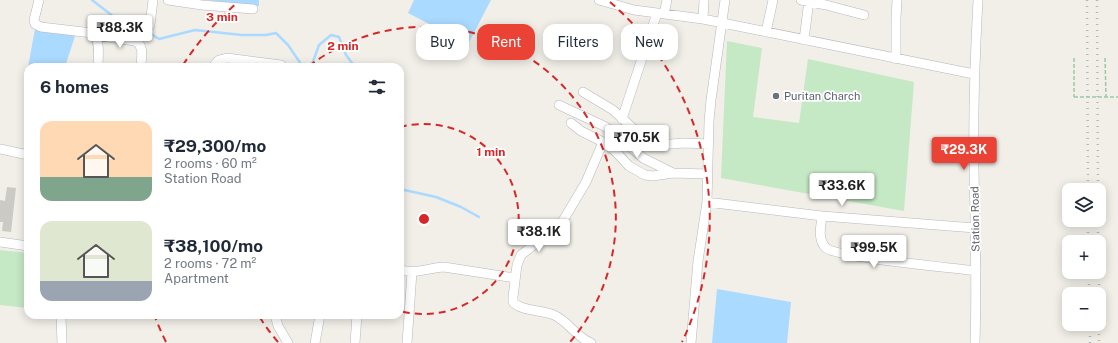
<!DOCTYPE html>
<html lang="en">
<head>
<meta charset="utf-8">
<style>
  :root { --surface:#fff; --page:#f2f2f3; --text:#1f2937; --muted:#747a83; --accent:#ea4335 }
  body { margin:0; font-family:"Public Sans",sans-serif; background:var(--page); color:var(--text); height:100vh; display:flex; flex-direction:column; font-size:15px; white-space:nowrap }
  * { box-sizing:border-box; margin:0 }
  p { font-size:13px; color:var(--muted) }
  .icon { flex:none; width:22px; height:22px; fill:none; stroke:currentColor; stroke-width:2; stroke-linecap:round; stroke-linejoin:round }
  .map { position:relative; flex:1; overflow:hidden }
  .drawer { position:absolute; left:24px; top:63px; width:380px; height:256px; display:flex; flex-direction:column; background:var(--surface); border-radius:12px; box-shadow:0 2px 10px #0003 }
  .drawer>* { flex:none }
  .top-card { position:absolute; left:416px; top:24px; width:380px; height:36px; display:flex; gap:8px }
  .buttons { position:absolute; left:1062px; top:183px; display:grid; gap:8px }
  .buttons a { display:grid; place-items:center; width:44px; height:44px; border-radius:8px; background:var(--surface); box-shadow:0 2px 10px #0003; font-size:20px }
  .price { position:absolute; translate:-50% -34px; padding:0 9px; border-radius:4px; background:#fff; color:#222; font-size:13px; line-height:26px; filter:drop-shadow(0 1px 2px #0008) }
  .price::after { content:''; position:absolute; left:50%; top:24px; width:12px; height:9px; margin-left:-6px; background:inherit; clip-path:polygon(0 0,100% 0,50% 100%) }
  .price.current { background:var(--accent); color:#fff }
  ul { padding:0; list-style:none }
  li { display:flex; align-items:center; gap:12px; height:100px; padding:0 16px }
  li span { display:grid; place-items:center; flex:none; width:112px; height:80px; border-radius:12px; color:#555 }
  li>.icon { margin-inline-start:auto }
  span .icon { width:48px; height:48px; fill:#fffc; stroke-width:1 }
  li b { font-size:17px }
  h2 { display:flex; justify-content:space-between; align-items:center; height:48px; padding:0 16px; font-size:17px }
  .chip { padding:0 14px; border-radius:12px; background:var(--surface); box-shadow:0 2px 10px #0003; font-size:14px; line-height:36px }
  .chip.current { background:var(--accent); color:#fff }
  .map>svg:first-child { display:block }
  .green { fill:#c5e8c5 }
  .water { fill:#aadaff }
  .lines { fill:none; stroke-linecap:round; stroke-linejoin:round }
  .stream { stroke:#aadaff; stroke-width:2.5 }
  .building { fill:#cccac5 }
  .minor-casing { stroke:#b5b8bc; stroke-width:10 }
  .path { stroke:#9cc7a9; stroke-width:1.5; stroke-dasharray:4 2; stroke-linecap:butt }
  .minor { stroke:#fff; stroke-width:9 }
  .rail { stroke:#b6b7b8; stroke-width:2.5; stroke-dasharray:1 5; stroke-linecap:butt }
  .path-bridge { stroke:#9cc7a9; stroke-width:1.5; stroke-dasharray:4 2; stroke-linecap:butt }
  .ring { fill:none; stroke:#d62828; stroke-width:2; stroke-dasharray:7 5 }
  .worship-dot { fill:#6b7280; stroke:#fff; stroke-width:1.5 }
  .labels { text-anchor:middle; stroke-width:3.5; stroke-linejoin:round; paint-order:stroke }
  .worship-label { font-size:11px; fill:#5b616d; stroke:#fff; text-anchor:start }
  .street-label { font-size:11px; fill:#5f6368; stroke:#fff }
  .centre { fill:#d62828; stroke:#fff; stroke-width:2 }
  .ring-label { font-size:12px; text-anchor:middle; font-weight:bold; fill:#d62828; stroke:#fff; stroke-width:3.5; stroke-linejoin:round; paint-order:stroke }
</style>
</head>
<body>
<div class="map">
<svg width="1118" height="343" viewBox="0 0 1118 343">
  <rect width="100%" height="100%" fill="#f1efe8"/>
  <path class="green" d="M727,41L762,48L753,117L799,123L808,59L914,82L904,211L721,178Z
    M0,250L28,253V308L0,305Z"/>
  <path class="water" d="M206,0H259V6Z
    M414,0H491L468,44L408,13Z
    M35,29L75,36L65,67H28Z
    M717,289L791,302L787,343H712Z"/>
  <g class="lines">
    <path class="stream" d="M92,0L114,17L134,23L159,39L195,30L242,35H266L276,33L288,45L303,67
      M311,67L319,45L331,35L339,37L346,55L355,67
      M400,189L436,197L461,207L479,217"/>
  </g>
  <path class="building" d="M7,187L16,188L11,232L2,231L3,222H0V200L5,201Z"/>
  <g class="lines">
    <defs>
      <path id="minor" d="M39,0L34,20L35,24L41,27L92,33C101,39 98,57 98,67
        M168,0L202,5L253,9
        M599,0L634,10L703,19L974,74
        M801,0L826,5L864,15
        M664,14L667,0
        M703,19L704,0
        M150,25L153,0
        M766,32L773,0
        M95,35L135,41C145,46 141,57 141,67
        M804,40L809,0
        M896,59V18L897,0
        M215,67V64L219,60L227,58L281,65
        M583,92L613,110L649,143L658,145L684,143L709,144
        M559,105L604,126L616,134L643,158L673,173
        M622,119L657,13
        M571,123L581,131L603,142L615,151L629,166L645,175L653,176L673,173L708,174
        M0,149L28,155
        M707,202L822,216L975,228
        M822,216C821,226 817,239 826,248C835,257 955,268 976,271
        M0,242L28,246
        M400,270C418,274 427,268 444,267L515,278
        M61,315L62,343
        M275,315L278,326L288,343
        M315,343L320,315
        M355,343L357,315
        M407,343L412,272
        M591,343C576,337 569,322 554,315C543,310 520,311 513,302V297L517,265L521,255L560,224L564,219L586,182L603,142
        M691,343L698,261L707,202L709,121L711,100L725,0
        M975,343C977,284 975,226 974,167C973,111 975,56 978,0"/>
    </defs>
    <use href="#minor" class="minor-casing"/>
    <path class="path" d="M1074,58V97
      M1105,58L1106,97"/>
    <use href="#minor" class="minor"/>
    <path class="rail" d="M1087,0L1088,190
      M1097,0L1098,190
      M1088,220V242
      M1098,220V242
      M1089,272V294
      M1099,272V294
      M1099,310V343
      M1090,324V343"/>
    <path class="path-bridge" d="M1074,97H1118"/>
  </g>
  <g class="ring">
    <path d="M400 127A95 95 0 1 1 400 311"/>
    <path d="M278 342A191 191 0 0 1 259 316M309 66A191 191 0 0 1 570 342"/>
    <path d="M166 342A286 286 0 0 1 155 317M183 65A286 286 0 0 1 238 2M610 2A286 286 0 0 1 682 342"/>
  </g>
  <circle class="worship-dot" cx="776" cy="96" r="4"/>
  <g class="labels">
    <g class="worship-label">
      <text x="784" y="100">Puritan Charch</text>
    </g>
    <g class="street-label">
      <text transform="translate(975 219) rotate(-91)" y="4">Station Road</text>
    </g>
  </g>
  <circle cx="424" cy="219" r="6" class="centre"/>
  <g class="ring-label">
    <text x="222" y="21">3 min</text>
    <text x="343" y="50">2 min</text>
    <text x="491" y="156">1 min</text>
  </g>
</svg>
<div class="buttons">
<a><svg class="icon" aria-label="layers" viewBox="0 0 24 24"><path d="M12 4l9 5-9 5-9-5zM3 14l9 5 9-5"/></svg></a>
<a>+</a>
<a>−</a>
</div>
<b class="price" style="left:120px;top:49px">₹88.3K</b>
<b class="price" style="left:637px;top:159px">₹70.5K</b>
<b class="price current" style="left:964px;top:171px">₹29.3K</b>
<b class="price" style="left:842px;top:207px">₹33.6K</b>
<b class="price" style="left:539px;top:253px">₹38.1K</b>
<b class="price" style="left:874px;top:269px">₹99.5K</b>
<div class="top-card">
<a class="chip">Buy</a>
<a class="chip current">Rent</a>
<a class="chip">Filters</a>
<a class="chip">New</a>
</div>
<section class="drawer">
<h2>6 homes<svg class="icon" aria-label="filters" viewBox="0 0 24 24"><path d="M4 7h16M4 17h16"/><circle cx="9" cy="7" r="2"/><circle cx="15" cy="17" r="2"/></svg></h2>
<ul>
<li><span style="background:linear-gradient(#ffd9b3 70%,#7fa58c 0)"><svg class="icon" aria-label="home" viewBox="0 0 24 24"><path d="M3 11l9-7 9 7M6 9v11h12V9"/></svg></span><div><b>₹29,300/mo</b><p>2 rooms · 60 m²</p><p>Station Road</p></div></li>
<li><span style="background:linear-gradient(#dfe7d0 75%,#9aa5b1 0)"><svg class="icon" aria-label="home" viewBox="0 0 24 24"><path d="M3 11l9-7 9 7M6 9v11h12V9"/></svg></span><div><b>₹38,100/mo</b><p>2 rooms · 72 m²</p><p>Apartment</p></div></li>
</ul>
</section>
</div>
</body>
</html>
